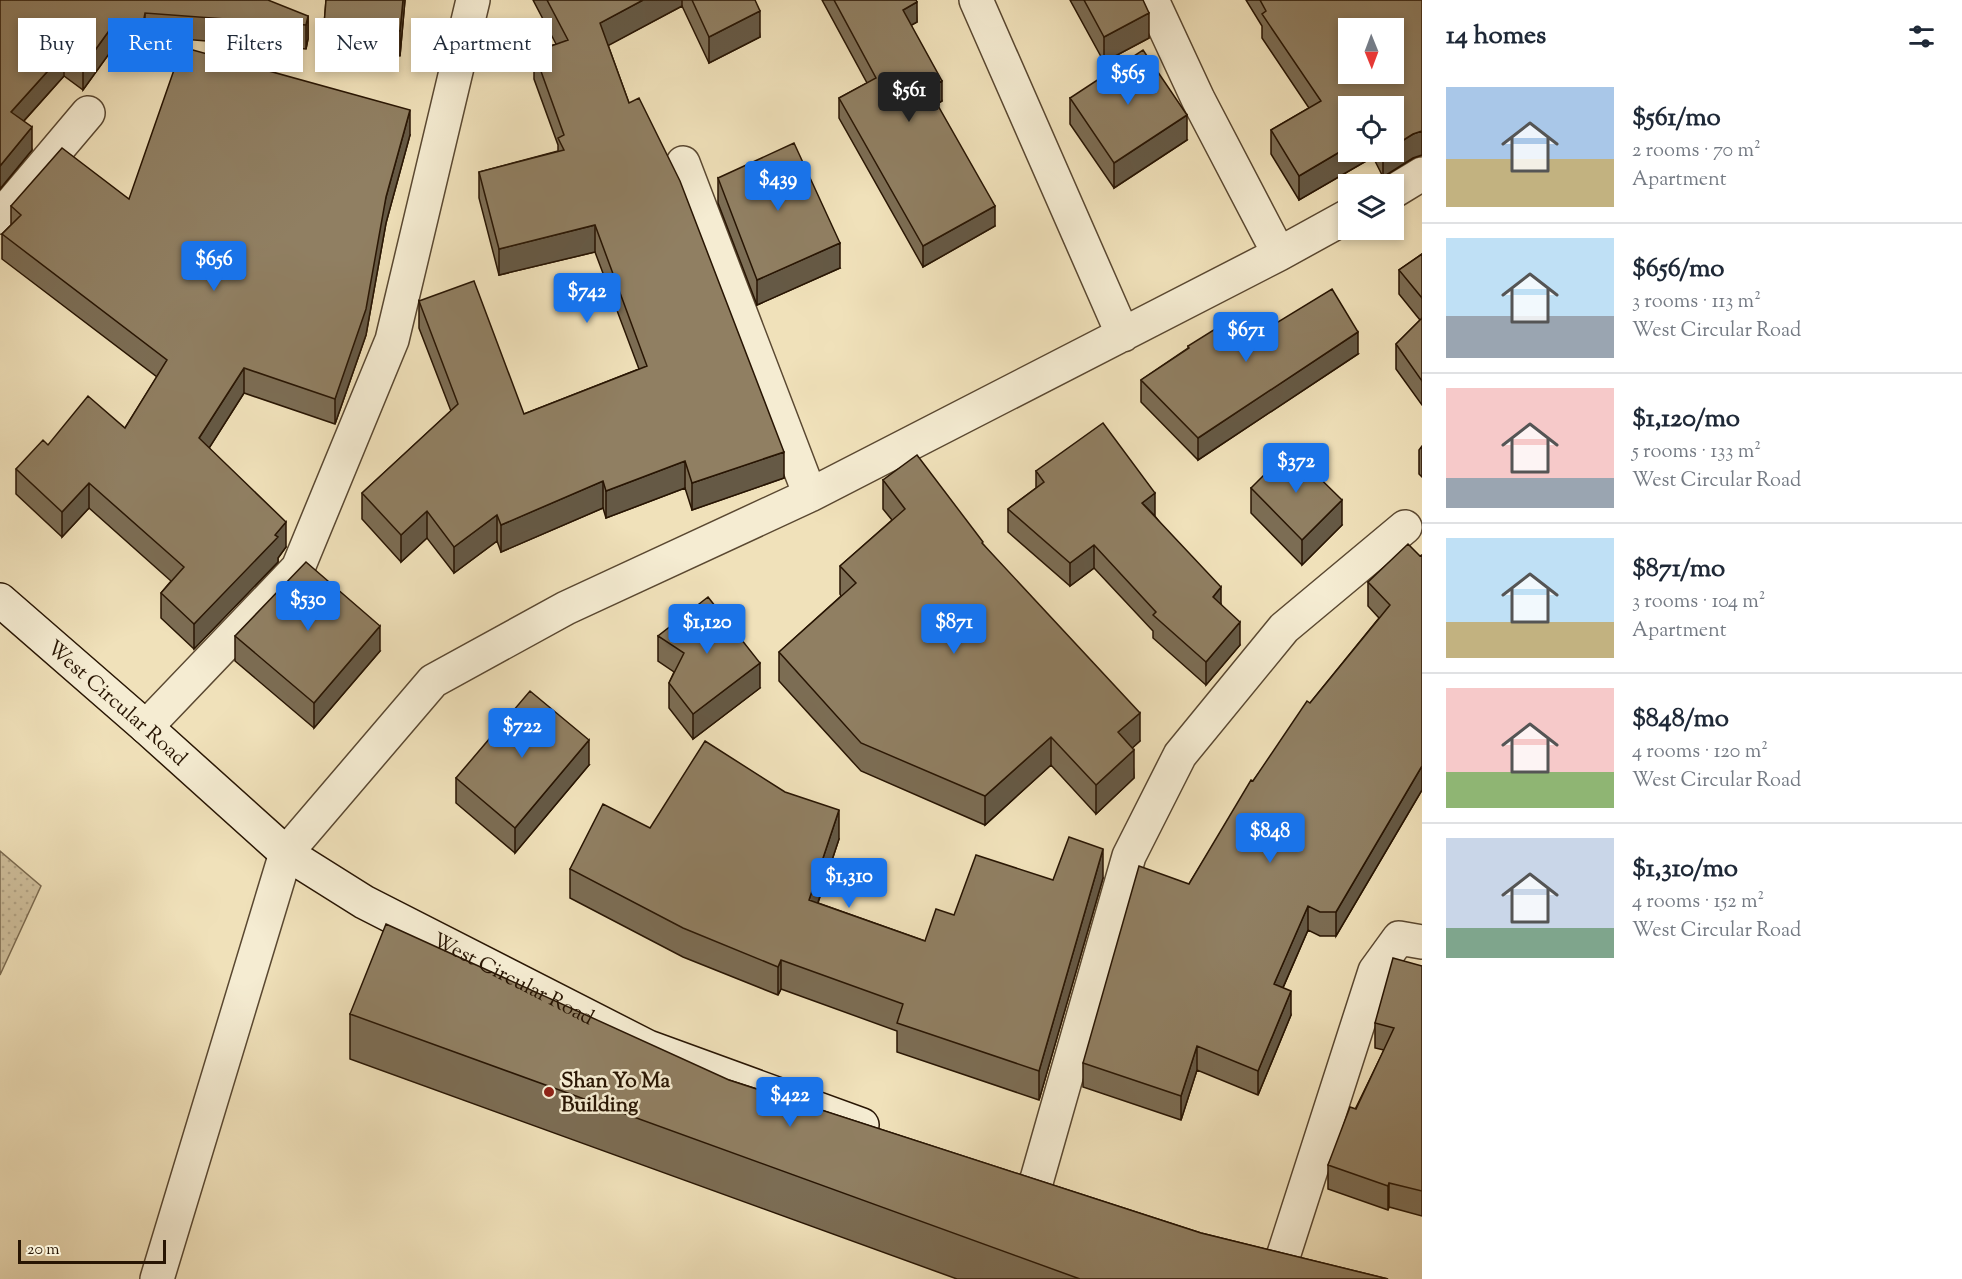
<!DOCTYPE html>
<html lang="en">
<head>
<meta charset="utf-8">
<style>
  :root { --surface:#fff; --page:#f6f6f7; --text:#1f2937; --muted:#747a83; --line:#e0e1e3; --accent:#1a73e8 }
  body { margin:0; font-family:"Sorts Mill Goudy",serif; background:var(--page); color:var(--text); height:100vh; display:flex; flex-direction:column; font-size:22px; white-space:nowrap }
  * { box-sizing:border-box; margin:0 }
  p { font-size:20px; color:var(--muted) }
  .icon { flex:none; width:33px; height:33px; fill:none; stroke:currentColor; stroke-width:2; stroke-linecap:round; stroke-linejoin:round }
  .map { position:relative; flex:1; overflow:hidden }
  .panel { display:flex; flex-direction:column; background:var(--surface); width:540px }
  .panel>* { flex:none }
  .banner { position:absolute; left:18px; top:18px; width:570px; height:54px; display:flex; gap:12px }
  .needle { width:39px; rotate:179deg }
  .tools { position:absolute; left:1338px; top:18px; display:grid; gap:12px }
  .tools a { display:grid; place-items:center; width:66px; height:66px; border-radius:0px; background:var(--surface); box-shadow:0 3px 9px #0003; font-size:30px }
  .scale { position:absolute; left:18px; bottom:15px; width:148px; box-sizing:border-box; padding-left:6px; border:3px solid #281503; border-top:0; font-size:16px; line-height:21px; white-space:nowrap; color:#281503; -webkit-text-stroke:4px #f5ecd2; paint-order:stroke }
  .price { position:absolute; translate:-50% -51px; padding:0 14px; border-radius:6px; background:var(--accent); color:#fff; font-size:20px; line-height:39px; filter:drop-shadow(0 2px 3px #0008) }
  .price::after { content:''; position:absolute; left:50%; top:36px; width:18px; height:14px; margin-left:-9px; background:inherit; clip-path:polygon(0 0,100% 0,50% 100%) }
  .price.current { background:#222; color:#fff }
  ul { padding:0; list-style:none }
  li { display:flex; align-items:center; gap:18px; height:150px; padding:0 24px }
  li+li { border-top:2px solid var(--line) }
  li span { display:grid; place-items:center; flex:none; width:168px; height:120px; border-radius:0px; color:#555 }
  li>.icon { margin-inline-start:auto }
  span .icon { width:72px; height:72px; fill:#fffc; stroke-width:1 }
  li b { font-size:26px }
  h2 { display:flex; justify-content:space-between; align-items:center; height:72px; padding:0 24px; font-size:26px }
  .chip { padding:0 21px; border-radius:0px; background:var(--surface); box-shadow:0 3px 9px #0003; font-size:21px; line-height:54px }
  .chip.current { background:var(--accent); color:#fff }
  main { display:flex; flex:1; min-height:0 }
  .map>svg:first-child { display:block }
  .grass { fill:url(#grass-dots); stroke:#7b6a4f; stroke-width:1.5 }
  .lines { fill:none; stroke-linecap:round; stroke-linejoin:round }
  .street-casing { stroke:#5a4831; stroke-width:36 }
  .secondary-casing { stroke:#281503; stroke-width:36 }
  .street { stroke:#f5ecd2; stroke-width:33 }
  .secondary { stroke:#f5ecd2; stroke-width:33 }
  .wall { fill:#7c6d54; stroke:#281503; stroke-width:1.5; fill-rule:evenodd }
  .shaded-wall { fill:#655945; stroke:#281503; stroke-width:1.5 }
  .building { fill:#907f62; stroke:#281503; stroke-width:1.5; fill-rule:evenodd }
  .poi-dot { fill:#8f2418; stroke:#f5ecd2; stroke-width:2 }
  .labels { text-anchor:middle; stroke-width:5; stroke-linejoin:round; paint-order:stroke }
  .street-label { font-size:21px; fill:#281503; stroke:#f5ecd2 }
  .poi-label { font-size:21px; font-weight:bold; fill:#281503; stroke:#f5ecd2; text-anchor:start }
</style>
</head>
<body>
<main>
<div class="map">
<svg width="1422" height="1279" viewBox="0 0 1422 1279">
  <defs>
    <pattern id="grass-dots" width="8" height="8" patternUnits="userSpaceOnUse" patternTransform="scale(1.5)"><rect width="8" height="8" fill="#cebe9b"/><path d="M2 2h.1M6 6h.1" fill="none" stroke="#b1a284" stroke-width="1.8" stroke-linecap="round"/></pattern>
  </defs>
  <rect width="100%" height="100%" fill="#f0e1ba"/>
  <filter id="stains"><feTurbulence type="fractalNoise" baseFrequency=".00333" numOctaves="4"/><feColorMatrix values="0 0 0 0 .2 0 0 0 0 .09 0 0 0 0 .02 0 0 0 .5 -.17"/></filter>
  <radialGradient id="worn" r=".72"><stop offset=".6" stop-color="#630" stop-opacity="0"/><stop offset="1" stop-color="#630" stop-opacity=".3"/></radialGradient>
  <path class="grass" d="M0,851L41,886L0,975Z"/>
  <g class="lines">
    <defs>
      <path id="street" d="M976,0L1123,335
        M1152,0L1198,99L1279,254
        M683,163L810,495
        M1394,191L1422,174
        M0,217L88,113
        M146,727L298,568L392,340L473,0
        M1035,1186L1129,856L1180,755L1284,628L1405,527
        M1281,1263L1375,971L1399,938L1422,942
        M157,1279L286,853L433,681L566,608L810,495L1279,254L1348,216"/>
      <g id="secondary">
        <path id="s1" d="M0,600L146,727L286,853L364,902L648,1047L862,1125"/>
      </g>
    </defs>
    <use href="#street" class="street-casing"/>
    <use href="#secondary" class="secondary-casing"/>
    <use href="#street" class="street"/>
    <use href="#secondary" class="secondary"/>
  </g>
  <path class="wall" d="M0,0L308,16V39L306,49L145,36L140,62L111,51L83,90L64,76L24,121L32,150L0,189Z
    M326,0H405L400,56L324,50V25Z
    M533,0H755L760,37L709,63L682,6L608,45L629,103L784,478L692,510L685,488L606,518L603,508L501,552L497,541L454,573L427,538L401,562L362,519V493L451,411L419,328V301L524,414L639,369L595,252L499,275L479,198V172L558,151V145L534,79V52L556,44Z
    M822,0H916L917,22L911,25L942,101L937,104L995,226L923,267L839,118V98L867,83Z
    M1070,0H1143L1149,38L1104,62Z
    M1246,0H1422V155L1413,158L1383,177L1373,157L1299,200L1271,154V130L1309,108L1262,38V26ZM1348,106L1394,152H1348Z
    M1070,98L1187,140L1114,188L1070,124Z
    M410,135L386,223L366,335L335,424L244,393L209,448L286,547L278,558V562L194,649L161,618V593L171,581L89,508L62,537L16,494V469L48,445L125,428L157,377L2,259V234L11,225V206L129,199Z
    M718,178L840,268L757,305L718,203Z
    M1422,254V405L1396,369V344L1420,320L1399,294V270Z
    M1250,339L1358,354L1198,460L1141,402V380L1188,348V346Z
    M1422,446V477L1419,474V450Z
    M1036,471L1155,516L1221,604L1240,645L1206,685L1153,638V631L1094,568L1070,586L1008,532V509L1036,488Z
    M883,480L983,544L1140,741L1132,748L1134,778L1096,814L1051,765L985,825L861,771L779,681V652L841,596L840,594V566L892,520L883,509Z
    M1251,488L1342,525L1302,565L1251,513Z
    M1422,555V790L1336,936H1320L1308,930L1283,988L1291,1015L1258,1095L1197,1070L1181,1120L1083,1087V1063L1189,884L1253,781L1310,703L1379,618L1368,606V582Z
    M235,636L380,651L314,728L235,661Z
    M658,636L760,688L693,739L669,708V683L674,672L658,661Z
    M589,765L515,853L456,803V778Z
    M650,828L839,839L818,903L925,941L954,915L1053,880L1103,878L1039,1100L897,1052V1031L781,989L778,995L683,957L570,898V869Z
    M1422,966V1216L1389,1207L1388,1210L1328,1189V1165L1384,1050L1375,1048V1023Z
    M350,1014L729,1080L1201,1233L1388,1279H957L350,1059Z"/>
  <path class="shaded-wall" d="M403,0H405L400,56V31Z
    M643,0H682V6L600,50V23Z
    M917,2V22L903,30V10Z
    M760,11V37L709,63V37Z
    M145,13V36L140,62V39Z
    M1149,13V38L1104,62V37Z
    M308,16V39L306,49V25Z
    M111,28V51L83,90V67Z
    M64,53V76L11,135V112Z
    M942,81V101L928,109V88Z
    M410,110V135L386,223L366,335L335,424V399L386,197Z
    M1187,115V140L1114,188V163Z
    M32,127V150L0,189V166Z
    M1422,131V155L1413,158L1383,177V153L1384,152H1394V146L1413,134Z
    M1348,147V152H1373V157L1299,200V176Z
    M995,206V226L923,267V246Z
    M595,225V252L499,275V249Z
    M840,243V268L757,305V280Z
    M1358,332V354L1198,460V438Z
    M244,368V393L199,464V438Z
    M784,452V478L692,510V483Z
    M685,461V488L606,518V491Z
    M603,481V508L501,552V525Z
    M89,483V508L62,537V512Z
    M1155,493V516L1142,503Z
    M1342,500V525L1302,565V540Z
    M427,511V538L401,562V535Z
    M497,515V541L454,573V547Z
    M286,522V547L278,558V562L194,649V624Z
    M1094,545V568L1070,586V563Z
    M1221,587V610L1213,597Z
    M1240,622V645L1206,685V662Z
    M380,626V651L314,728V703Z
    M760,663V688L693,739V714Z
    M1140,713V741L1118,761V732Z
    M1051,737V765L985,825V796Z
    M589,740V765L515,853V828Z
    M1134,750V778L1096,814V785Z
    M1422,766V790L1336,936V912Z
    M839,810V839L809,929V900Z
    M1103,849V878L1039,1100V1071Z
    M1308,906V930L1274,1008V984Z
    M781,960V989L778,995V967Z
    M1291,991V1015L1258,1095V1071Z
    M1197,1046V1070L1181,1120V1096Z
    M1389,1183V1207L1388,1210V1186Z"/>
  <path class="building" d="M0,0H268L308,16L306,25L145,13L140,39L111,28L83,67L64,53L11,112L32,127L0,166Z
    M326,0H403L400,31L324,25Z
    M547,0H643L600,23L629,103L639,98L680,181L784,452L692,483L685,461L606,491L603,481L501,525L497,515L454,547L427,511L401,535L362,493L458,404L419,301L474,281L524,414L647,366L595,225L499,249L479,172L564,150L558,138L564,135L534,52L568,40Z
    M692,0H755L760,11L709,37Z
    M834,0H916L917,2L903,10L942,81L928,88L995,206L923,246L839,98L876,78Z
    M1084,0H1143L1149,13L1104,37Z
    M1260,0H1422V131L1413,134L1394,146V106H1348V147L1299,176L1271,130L1321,101L1262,14L1266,11ZM1348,28H1394V74H1348Z
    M182,47L410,110L386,197L366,309L335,399L244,368L199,438L286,522L275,535L278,537L194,624L161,593L184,567L89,483L62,512L16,469L43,440L48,445L88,396L125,428L167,360L2,234L21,215L11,206L62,148L129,199Z
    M1143,50L1187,115L1114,163L1070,98Z
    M794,143L840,243L757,280L718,178Z
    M1422,254V298L1399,270Z
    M1332,289L1358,332L1198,438L1141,380L1189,348L1188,346L1236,316L1250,339Z
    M1422,318V381L1396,344Z
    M1103,423L1155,493L1142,503L1221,587L1213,597L1240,622L1206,662L1153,615L1156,612L1094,545L1070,563L1008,509L1044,482L1036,471Z
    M1290,449L1342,500L1302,540L1251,488Z
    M917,455L983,542L982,543L1140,713L1118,732L1134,750L1096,785L1051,737L985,796L861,743L779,652L856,583L840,566L905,509L883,480Z
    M1408,544L1420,556L1422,555V766L1336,912H1320L1308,906L1274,984L1291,991L1258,1071L1197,1046L1181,1096L1083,1063L1139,866L1189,884L1251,780L1253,781L1307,701L1310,703L1390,605L1368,582Z
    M306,562L380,626L314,703L235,636Z
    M708,597L760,663L693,714L669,683L684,653L658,636Z
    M530,691L589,740L515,828L456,778Z
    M705,741L785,792L839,810L809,900L925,941L936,909L954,915L976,855L1053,880L1069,837L1103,849L1039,1071L897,1023L903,1004L781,960L778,967L683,928L570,869L603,804L650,828Z
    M386,924L729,1080L1201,1233L1388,1279H1080L350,1014Z
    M1393,958L1422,966V1191L1389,1183L1388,1186L1328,1165L1350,1107L1356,1109L1394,1028L1375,1023Z"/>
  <circle class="poi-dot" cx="549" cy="1092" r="6"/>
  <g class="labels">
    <g class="street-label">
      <text dy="7" stroke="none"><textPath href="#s1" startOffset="156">West Circular Road</textPath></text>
      <text dy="7" stroke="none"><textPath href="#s1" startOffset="642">West Circular Road</textPath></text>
    </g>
    <g class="poi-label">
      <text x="561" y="1087">Shan Yo Ma<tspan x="561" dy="24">Building</tspan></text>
    </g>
  </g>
  <rect width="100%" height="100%" filter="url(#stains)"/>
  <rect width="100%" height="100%" fill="url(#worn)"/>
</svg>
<div class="tools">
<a><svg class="needle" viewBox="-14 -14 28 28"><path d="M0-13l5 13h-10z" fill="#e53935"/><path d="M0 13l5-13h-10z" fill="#747a83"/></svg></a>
<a><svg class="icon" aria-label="locate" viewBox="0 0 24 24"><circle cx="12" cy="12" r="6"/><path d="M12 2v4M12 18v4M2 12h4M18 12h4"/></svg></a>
<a><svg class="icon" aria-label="layers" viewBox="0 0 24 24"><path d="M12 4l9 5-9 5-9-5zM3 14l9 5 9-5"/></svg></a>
</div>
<div class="scale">20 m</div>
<b class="price" style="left:1128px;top:106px">$565</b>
<b class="price current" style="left:909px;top:123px">$561</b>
<b class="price" style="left:778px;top:212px">$439</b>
<b class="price" style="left:214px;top:292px">$656</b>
<b class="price" style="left:587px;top:324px">$742</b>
<b class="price" style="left:1246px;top:363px">$671</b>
<b class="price" style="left:1296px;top:494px">$372</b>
<b class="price" style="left:308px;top:632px">$530</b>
<b class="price" style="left:707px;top:655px">$1,120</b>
<b class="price" style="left:954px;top:655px">$871</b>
<b class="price" style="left:522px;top:759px">$722</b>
<b class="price" style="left:1270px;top:864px">$848</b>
<b class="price" style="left:849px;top:909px">$1,310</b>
<b class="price" style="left:790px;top:1128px">$422</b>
<div class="banner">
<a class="chip">Buy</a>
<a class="chip current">Rent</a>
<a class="chip">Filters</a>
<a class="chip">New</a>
<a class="chip">Apartment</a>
</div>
</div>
<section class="panel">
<h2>14 homes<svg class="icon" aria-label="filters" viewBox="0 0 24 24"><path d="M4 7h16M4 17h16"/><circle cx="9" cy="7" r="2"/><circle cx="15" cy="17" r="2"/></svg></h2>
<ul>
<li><span style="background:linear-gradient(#a9c7e8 60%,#c2b280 0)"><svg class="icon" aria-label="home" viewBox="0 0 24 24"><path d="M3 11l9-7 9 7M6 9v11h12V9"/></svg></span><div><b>$561/mo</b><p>2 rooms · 70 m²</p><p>Apartment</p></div></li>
<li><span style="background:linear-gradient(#bfe0f5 65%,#9aa5b1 0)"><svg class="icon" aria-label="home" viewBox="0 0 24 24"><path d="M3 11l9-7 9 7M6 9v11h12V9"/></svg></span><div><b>$656/mo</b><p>3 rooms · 113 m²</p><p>West Circular Road</p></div></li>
<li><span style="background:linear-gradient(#f6c9c9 75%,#9aa5b1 0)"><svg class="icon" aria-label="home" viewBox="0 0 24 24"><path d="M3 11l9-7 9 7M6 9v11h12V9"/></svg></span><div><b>$1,120/mo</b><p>5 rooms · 133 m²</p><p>West Circular Road</p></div></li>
<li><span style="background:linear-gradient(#bfe0f5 70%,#c2b280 0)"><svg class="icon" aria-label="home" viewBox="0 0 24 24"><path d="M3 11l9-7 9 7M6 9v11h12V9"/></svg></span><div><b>$871/mo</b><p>3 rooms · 104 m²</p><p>Apartment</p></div></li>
<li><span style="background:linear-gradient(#f6c9c9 70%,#8fb573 0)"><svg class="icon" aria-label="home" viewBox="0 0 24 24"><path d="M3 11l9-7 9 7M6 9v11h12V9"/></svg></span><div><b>$848/mo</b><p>4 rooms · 120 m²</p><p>West Circular Road</p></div></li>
<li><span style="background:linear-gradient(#c9d6e8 75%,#7fa58c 0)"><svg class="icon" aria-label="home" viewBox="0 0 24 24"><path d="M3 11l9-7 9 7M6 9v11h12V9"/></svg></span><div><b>$1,310/mo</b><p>4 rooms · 152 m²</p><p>West Circular Road</p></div></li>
</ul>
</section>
</main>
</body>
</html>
